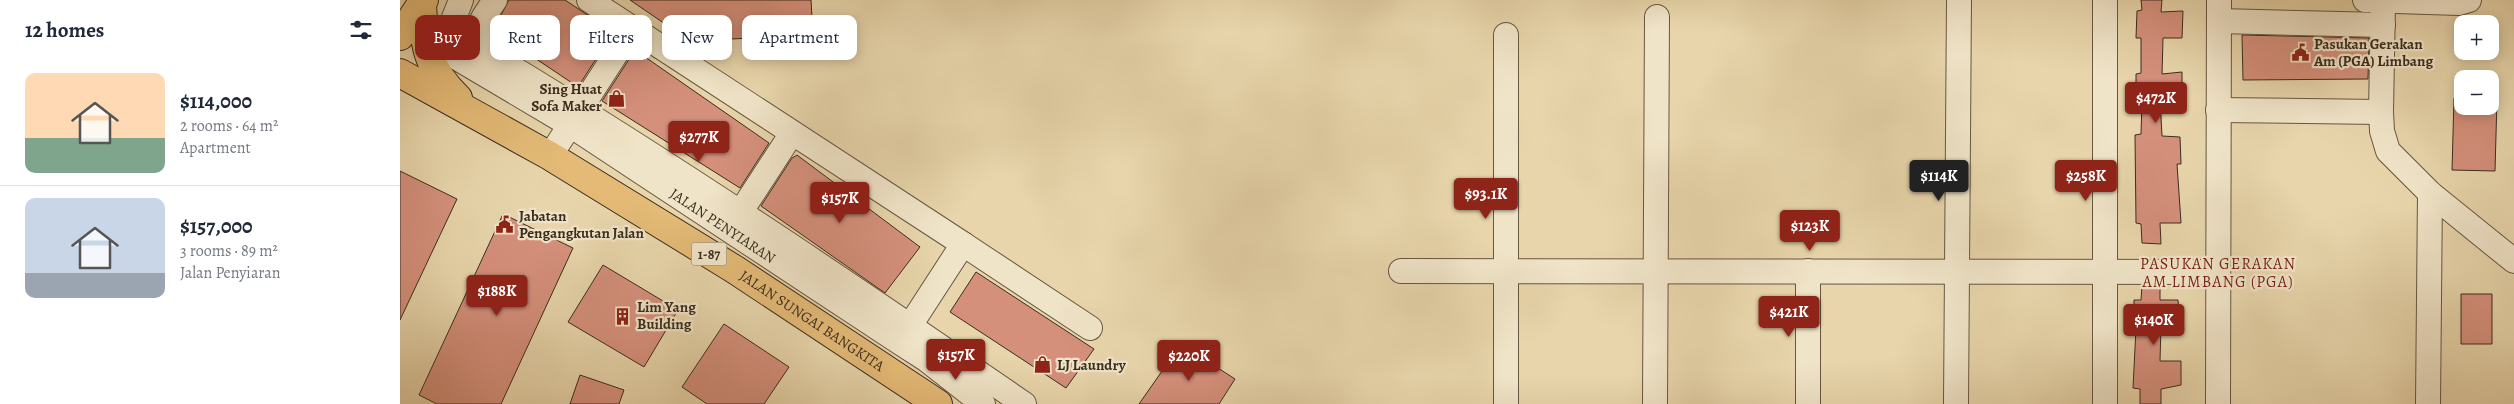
<!DOCTYPE html>
<html lang="en">
<head>
<meta charset="utf-8">
<style>
  :root { --surface:#fff; --page:#f2f2f3; --text:#1f2937; --muted:#747a83; --line:#e0e1e3; --accent:#8f2418 }
  body { margin:0; font-family:Alegreya,serif; background:var(--page); color:var(--text); height:100vh; display:flex; flex-direction:column; font-size:19px; white-space:nowrap }
  * { box-sizing:border-box; margin:0 }
  p { font-size:16px; color:var(--muted) }
  .icon { flex:none; width:28px; height:28px; fill:none; stroke:currentColor; stroke-width:2; stroke-linecap:round; stroke-linejoin:round }
  .map { position:relative; flex:1; overflow:hidden }
  .panel { display:flex; flex-direction:column; background:var(--surface); width:400px }
  .panel>* { flex:none }
  .hud { position:absolute; left:15px; top:15px; width:475px; height:45px; display:flex; gap:10px }
  .fabs { position:absolute; left:2054px; top:15px; display:grid; gap:10px }
  .fabs a { display:grid; place-items:center; width:45px; height:45px; border-radius:10px; background:var(--surface); box-shadow:0 2px 12px #0003; font-size:25px }
  .price { position:absolute; translate:-50% -42px; padding:0 11px; border-radius:5px; background:var(--accent); color:#fff; font-size:16px; line-height:32px; filter:drop-shadow(0 1px 2px #0008) }
  .price::after { content:''; position:absolute; left:50%; top:30px; width:15px; height:11px; margin-left:-8px; background:inherit; clip-path:polygon(0 0,100% 0,50% 100%) }
  .price.current { background:#222; color:#fff }
  ul { padding:0; list-style:none }
  li { display:flex; align-items:center; gap:15px; height:125px; padding:0 25px }
  li+li { border-top:1px solid var(--line) }
  li span { display:grid; place-items:center; flex:none; width:140px; height:100px; border-radius:10px; color:#555 }
  li>.icon { margin-inline-start:auto }
  span .icon { width:60px; height:60px; fill:#fffc; stroke-width:1 }
  li b { font-size:21px }
  h2 { display:flex; justify-content:space-between; align-items:center; height:60px; padding:0 25px; font-size:21px }
  .pill { padding:0 18px; border-radius:10px; background:var(--surface); box-shadow:0 2px 12px #0003; font-size:18px; line-height:45px }
  .pill.current { background:var(--accent); color:#fff }
  main { display:flex; flex:1; min-height:0 }
  .map>svg:first-child { display:block }
  .building { fill:#d5907c; stroke:#3a2d1f }
  .lines { fill:none; stroke-linecap:round; stroke-linejoin:round }
  .minor-casing { stroke:#665742; stroke-width:26 }
  .highway-casing { stroke:#3a2d1f; stroke-width:30 }
  .minor { stroke:#f0e4c8; stroke-width:24 }
  .highway { stroke:#e4ba76; stroke-width:28 }
  .labels { text-anchor:middle; stroke-width:4.5; stroke-linejoin:round; paint-order:stroke }
  .shield { fill:#f0e4c8; stroke:#716452; stroke-width:1 }
  .shield-label { font-size:14px; font-weight:bold; fill:#3a2d1f }
  .poi-label { font-size:15px; font-weight:bold; fill:#3a2d1f; stroke:#f0e4c8; text-anchor:start }
  .street-label { font-size:15px; fill:#3a2d1f; stroke:#f0e4c8 }
  .neighbourhood-label { font-size:16px; letter-spacing:1px; fill:#7a1f14; stroke:#f0e4c8 }
</style>
</head>
<body>
<main>
<section class="panel">
<h2>12 homes<svg class="icon" aria-label="filters" viewBox="0 0 24 24"><path d="M4 7h16M4 17h16"/><circle cx="9" cy="7" r="2"/><circle cx="15" cy="17" r="2"/></svg></h2>
<ul>
<li><span style="background:linear-gradient(#ffd9b3 65%,#7fa58c 0)"><svg class="icon" aria-label="home" viewBox="0 0 24 24"><path d="M3 11l9-7 9 7M6 9v11h12V9"/></svg></span><div><b>$114,000</b><p>2 rooms · 64 m²</p><p>Apartment</p></div></li>
<li><span style="background:linear-gradient(#c9d6e8 75%,#9aa5b1 0)"><svg class="icon" aria-label="home" viewBox="0 0 24 24"><path d="M3 11l9-7 9 7M6 9v11h12V9"/></svg></span><div><b>$157,000</b><p>3 rooms · 89 m²</p><p>Jalan Penyiaran</p></div></li>
</ul>
</section>
<div class="map">
<svg width="2114" height="404" viewBox="0 0 2114 404">
  <rect width="100%" height="100%" fill="#e8d5ab"/>
  <filter id="stains"><feTurbulence type="fractalNoise" baseFrequency=".004" numOctaves="4"/><feColorMatrix values="0 0 0 0 .2 0 0 0 0 .09 0 0 0 0 .02 0 0 0 .5 -.17"/></filter>
  <radialGradient id="worn" r=".72"><stop offset=".6" stop-color="#630" stop-opacity="0"/><stop offset="1" stop-color="#630" stop-opacity=".3"/></radialGradient>
  <path class="building" d="M109,0H165L210,30L212,34L178,87L93,30Z
    M230,0H411L413,35L290,41Z
    M1741,0H1762L1761,12L1783,11L1782,38H1763L1762,74L1782,72V99L1760,100L1762,136L1780,137L1781,164H1777L1781,223H1760L1761,244L1742,243L1741,224L1736,223L1735,135L1741,134L1742,101H1736V74L1741,73V38H1736L1737,11L1742,10Z
    M1842,35L1969,38L1968,79L1843,80Z
    M235,50L369,143L340,188L202,101Z
    M2054,98H2062V106H2090V99H2097L2095,171L2052,170Z
    M397,155L520,247L485,293L361,206L392,158Z
    M0,171L57,199L0,320Z
    M103,214L173,248L101,404H37L19,395Z
    M203,265L278,310L244,367L168,322Z
    M576,272L694,349L666,388L550,312Z
    M1742,286H1760V300H1778L1780,324L1761,325L1760,361H1781V385L1761,389V404H1740V389L1733,388L1736,328H1734V300H1741Z
    M2061,294H2092V344H2061Z
    M324,324L389,367L364,404H307L282,387Z
    M781,344L835,379L819,404H739Z
    M180,375L224,390L219,404H170Z"/>
  <g class="lines">
    <defs>
      <g id="minor">
        <path id="s1" d="M61,0L48,33L52,55L170,125L499,342L527,360L583,404"/>
        <path d="M95,0C82,20 69,32 88,53C271,163 448,283 624,404"/>
        <path d="M189,0L563,244L502,338"/>
        <path d="M1705,0V404"/>
        <path d="M1965,0L2059,3L2069,0"/>
        <path d="M1983,1L1981,112L1982,131L1988,151L2030,193L2114,261"/>
        <path d="M1819,21L1983,25"/>
        <path d="M1106,35V404"/>
        <path d="M1818,110L1981,112"/>
        <path d="M150,156L232,29"/>
        <path d="M340,213L392,133"/>
        <path d="M563,244L690,328"/>
        <path d="M1001,271L1818,272"/>
        <path d="M1408,271V404"/>
        <path d="M1255,404L1257,17"/>
        <path d="M1556,404L1559,0"/>
        <path d="M1818,404L1819,0"/>
        <path d="M2028,404L2030,193"/>
      </g>
      <g id="highway">
        <path d="M22,4C24,45 27,68 58,98"/>
        <path d="M0,36L24,0"/>
        <path id="s2" d="M0,73L150,156L334,269L538,404"/>
      </g>
    </defs>
    <use href="#minor" class="minor-casing"/>
    <use href="#highway" class="highway-casing"/>
    <use href="#minor" class="minor"/>
    <use href="#highway" class="highway"/>
  </g>
  <defs>
    <symbol id="civic-bare" viewBox="-9 -9 18 18"><path d="M-.6-6.5H3V-4.5H.6V-3L4-1V1h2V6H-6V1h2V-1L-.6-3ZM-1.2 2.5V6h2.4V2.5Z" fill="#8f2418" stroke="#f0e4c8" stroke-width="2.5" paint-order="stroke"/></symbol>
    <symbol id="shop-bare" viewBox="-9 -9 18 18"><path d="M-5-2.5h2.3a2.7 3.5 0 0 1 5.4 0H5L5.5 6h-11ZM-1.5-2.5h3a1.5 2.3 0 0 0-3 0Z" fill="#8f2418" stroke="#f0e4c8" stroke-width="2.5" paint-order="stroke"/></symbol>
    <symbol id="building-bare" viewBox="-9 -9 18 18"><path d="M-4-6H4V6H1V3H-1V6H-4ZM-2.5-4.3h1.7v1.8h-1.7ZM.8-4.3h1.7v1.8H.8ZM-2.5-1h1.7V.8h-1.7ZM.8-1h1.7V.8H.8Z" fill="#8f2418" stroke="#f0e4c8" stroke-width="2.5" paint-order="stroke"/></symbol>
  </defs>
  <g fill-rule="evenodd">
    <use href="#civic-bare" x="1888" y="40" width="25" height="25"/>
    <use href="#shop-bare" x="204" y="86" width="25" height="25"/>
    <use href="#civic-bare" x="92" y="212" width="25" height="25"/>
    <use href="#building-bare" x="210" y="304" width="25" height="25"/>
    <use href="#shop-bare" x="630" y="352" width="25" height="25"/>
  </g>
  <g class="labels">
    <rect class="shield" x="291.5" y="242.5" width="35" height="23" rx="4"/>
    <g class="shield-label">
      <text x="309" y="259">1-87</text>
    </g>
    <g class="poi-label">
      <text x="1914" y="49">Pasukan Gerakan<tspan x="1914" dy="17">Am (PGA) Limbang</tspan></text>
      <text x="202" y="94" text-anchor="end">Sing Huat<tspan x="202" dy="17">Sofa Maker</tspan></text>
      <text x="119" y="221">Jabatan<tspan x="119" dy="17">Pengangkutan Jalan</tspan></text>
      <text x="237" y="312">Lim Yang<tspan x="237" dy="17">Building</tspan></text>
      <text x="657" y="370">LJ Laundry</text>
    </g>
    <g class="street-label">
      <text dy="5" stroke="none"><textPath href="#s1" startOffset="378">JALAN PENYIARAN</textPath></text>
      <text dy="5" stroke="none"><textPath href="#s2" startOffset="481">JALAN SUNGAI BANGKITA</textPath></text>
    </g>
    <g class="neighbourhood-label">
      <text x="1818" y="269">PASUKAN GERAKAN<tspan x="1818" dy="18">AM LIMBANG (PGA)</tspan></text>
    </g>
  </g>
  <rect width="100%" height="100%" filter="url(#stains)"/>
  <rect width="100%" height="100%" fill="url(#worn)"/>
</svg>
<div class="fabs">
<a>+</a>
<a>−</a>
</div>
<b class="price" style="left:1756px;top:124px">$472K</b>
<b class="price" style="left:299px;top:163px">$277K</b>
<b class="price current" style="left:1539px;top:202px">$114K</b>
<b class="price" style="left:1686px;top:202px">$258K</b>
<b class="price" style="left:1086px;top:220px">$93.1K</b>
<b class="price" style="left:440px;top:224px">$157K</b>
<b class="price" style="left:1410px;top:252px">$123K</b>
<b class="price" style="left:97px;top:317px">$188K</b>
<b class="price" style="left:1389px;top:338px">$421K</b>
<b class="price" style="left:1754px;top:346px">$140K</b>
<b class="price" style="left:556px;top:381px">$157K</b>
<b class="price" style="left:789px;top:382px">$220K</b>
<div class="hud">
<a class="pill current">Buy</a>
<a class="pill">Rent</a>
<a class="pill">Filters</a>
<a class="pill">New</a>
<a class="pill">Apartment</a>
</div>
</div>
</main>
</body>
</html>
